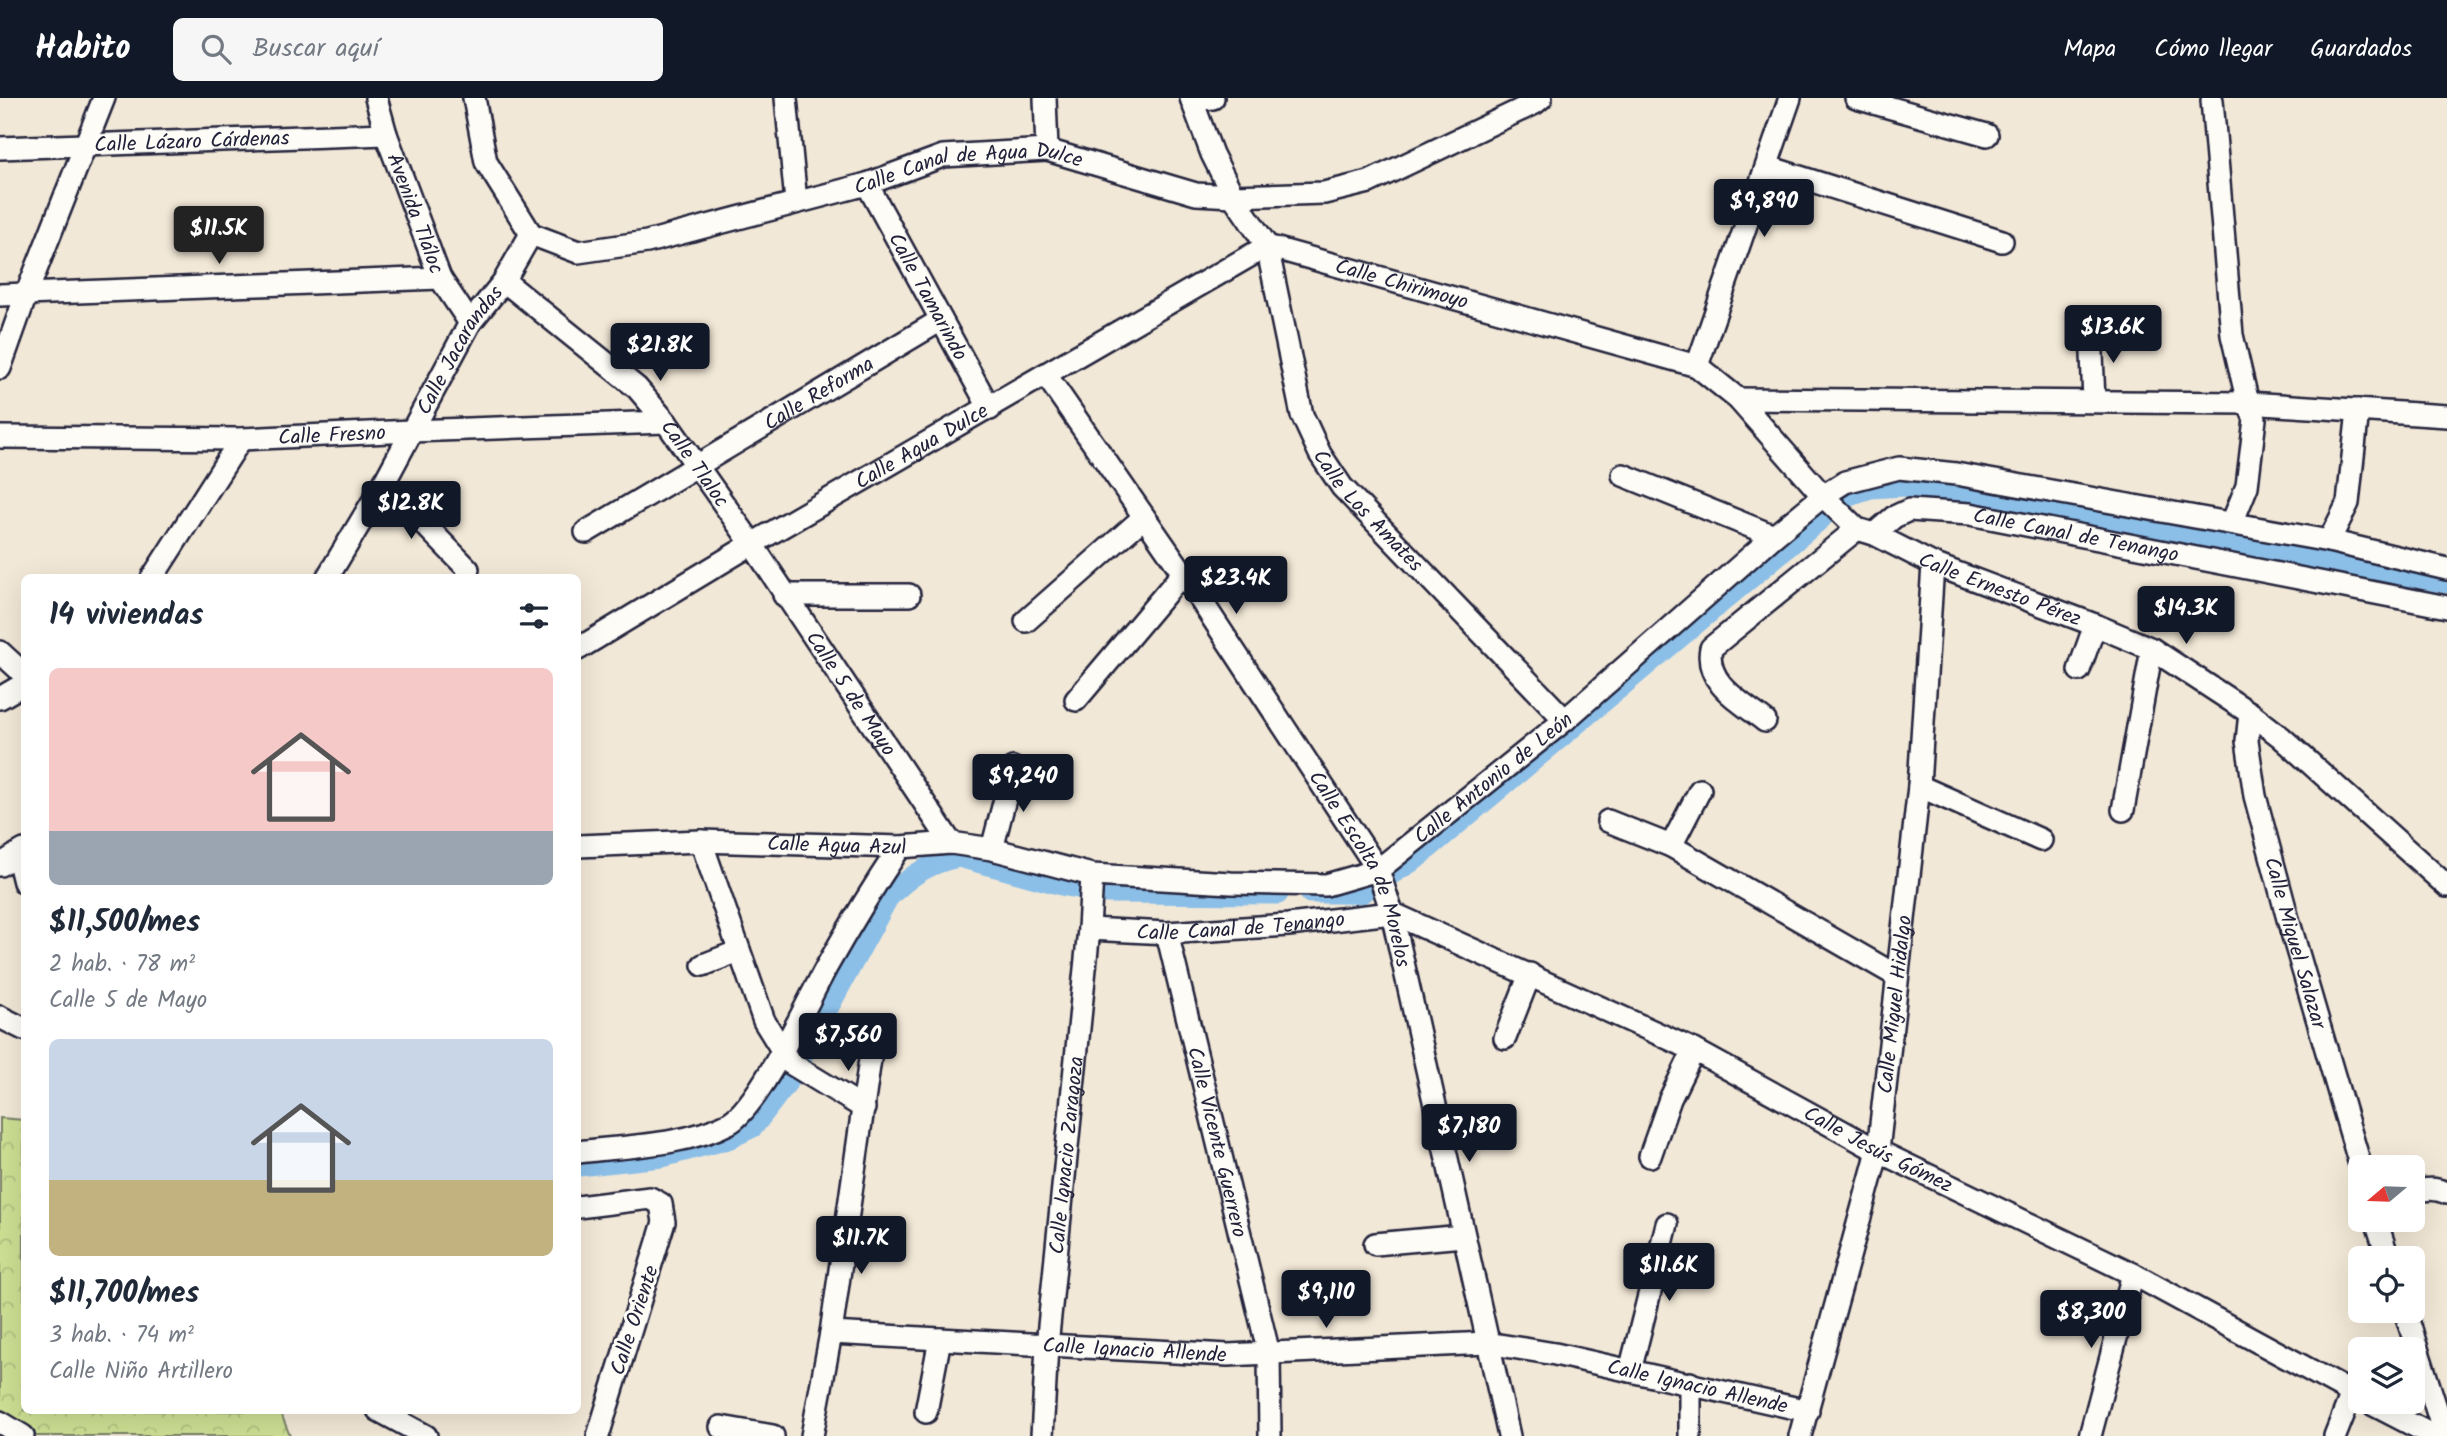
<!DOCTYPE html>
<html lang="es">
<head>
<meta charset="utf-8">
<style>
  :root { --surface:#fff; --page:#f6f6f7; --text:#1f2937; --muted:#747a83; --accent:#111827 }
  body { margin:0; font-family:Kalam,sans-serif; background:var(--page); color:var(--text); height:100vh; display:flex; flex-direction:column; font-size:26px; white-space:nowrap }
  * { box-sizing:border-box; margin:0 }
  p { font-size:23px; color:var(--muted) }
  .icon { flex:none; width:38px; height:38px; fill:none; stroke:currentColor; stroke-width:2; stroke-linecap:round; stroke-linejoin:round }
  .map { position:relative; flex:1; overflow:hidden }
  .details { position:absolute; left:21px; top:476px; width:560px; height:840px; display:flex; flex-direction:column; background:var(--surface); border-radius:10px; box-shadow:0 7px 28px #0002 }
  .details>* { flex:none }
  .needle { width:46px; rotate:251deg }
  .tools { position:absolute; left:2348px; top:1057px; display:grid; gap:14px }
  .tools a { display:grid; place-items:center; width:77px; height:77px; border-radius:10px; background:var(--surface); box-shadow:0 7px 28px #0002; font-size:35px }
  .price { position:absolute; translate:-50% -60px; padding:0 16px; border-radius:7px; background:var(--accent); color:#fff; font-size:23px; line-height:46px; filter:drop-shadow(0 2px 4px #0008) }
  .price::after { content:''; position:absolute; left:50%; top:42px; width:21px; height:16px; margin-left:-10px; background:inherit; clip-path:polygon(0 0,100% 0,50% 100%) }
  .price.on { background:#222; color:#fff }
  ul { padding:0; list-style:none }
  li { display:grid; align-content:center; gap:14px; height:371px; padding:0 28px }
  li span { display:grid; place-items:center; height:217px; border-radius:10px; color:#555 }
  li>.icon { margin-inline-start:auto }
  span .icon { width:126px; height:126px; fill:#fffc; stroke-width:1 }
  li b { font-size:30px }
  h2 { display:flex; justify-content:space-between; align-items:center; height:84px; padding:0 28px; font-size:30px }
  header { display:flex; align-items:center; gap:42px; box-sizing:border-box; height:98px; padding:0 35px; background:var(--accent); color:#fff }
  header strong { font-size:33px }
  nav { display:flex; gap:38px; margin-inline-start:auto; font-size:24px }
  .search { width:490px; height:63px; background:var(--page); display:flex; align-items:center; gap:18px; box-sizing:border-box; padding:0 24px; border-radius:10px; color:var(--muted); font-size:26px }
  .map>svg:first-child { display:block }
  .forest { fill:url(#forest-crowns); stroke:#788067; stroke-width:2 }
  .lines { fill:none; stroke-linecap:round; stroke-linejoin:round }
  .canal { stroke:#8bbfe8; stroke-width:21 }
  .minor-casing { stroke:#22223b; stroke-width:26 }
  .minor { stroke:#fdfcf7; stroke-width:21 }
  .labels { text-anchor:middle; stroke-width:6; stroke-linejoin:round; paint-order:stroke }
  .street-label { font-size:21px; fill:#22223b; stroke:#fdfcf7 }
</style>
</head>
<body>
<header>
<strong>Habito</strong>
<div class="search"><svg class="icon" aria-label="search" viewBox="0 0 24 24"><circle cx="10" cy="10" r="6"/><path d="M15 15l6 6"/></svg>Buscar aquí</div>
<nav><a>Mapa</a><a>Cómo llegar</a><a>Guardados</a></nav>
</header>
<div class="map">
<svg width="2447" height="1338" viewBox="0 0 2447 1338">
  <defs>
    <pattern id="forest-crowns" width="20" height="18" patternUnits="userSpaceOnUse" patternTransform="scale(1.75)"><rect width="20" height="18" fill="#cddf93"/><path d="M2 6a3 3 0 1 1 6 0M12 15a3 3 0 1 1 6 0" fill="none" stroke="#b0bf80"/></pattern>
  </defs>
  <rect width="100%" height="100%" fill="#f2e8d7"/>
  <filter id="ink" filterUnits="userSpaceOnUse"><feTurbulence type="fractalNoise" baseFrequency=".0143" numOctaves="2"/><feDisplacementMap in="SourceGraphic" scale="14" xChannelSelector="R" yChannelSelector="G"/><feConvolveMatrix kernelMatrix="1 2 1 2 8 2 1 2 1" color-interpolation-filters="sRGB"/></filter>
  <g filter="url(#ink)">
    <path class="forest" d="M0,1020L24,1022V1312L280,1313L290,1338H0Z"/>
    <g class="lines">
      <path class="canal" d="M1846,398L1871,390L1903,388L2447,485
        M1310,795H1361L1416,761L1822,420
        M578,1068L662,1059L728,1041L753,1029L789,982L888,800C909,778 929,765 959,759L1066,788L1107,795L1278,796"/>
      <defs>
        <g id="minor">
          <path id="s1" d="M376,0L386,36L440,180L470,225"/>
          <path id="s2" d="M474,0L486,64L531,136L578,154L647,144L867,86L943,58L1047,52L1196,96L1233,98L1324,95L1369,84L1535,5L1541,0"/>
          <path d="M786,0L796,104"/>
          <path d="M1045,0L1047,52"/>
          <path id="s3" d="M1191,0L1212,56L1233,98L1267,148L1302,317L1320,356L1342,389L1565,622"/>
          <path d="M1856,0L1987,37"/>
          <path d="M1192,2L1213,0"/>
          <path d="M2212,2L2232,237L2248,305L2255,321L2247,388L2232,425"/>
          <path id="s4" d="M0,50L386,36"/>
          <path d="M1768,69L2002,143"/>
          <path id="s5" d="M867,86L990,311"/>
          <path id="s6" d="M1267,148L1697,268L1738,301L1823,398L1857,431L1874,436L1933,466L2095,527L2152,551L2250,615L2281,639L2447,788"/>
          <path id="s7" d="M504,183L637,290L666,324L752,446L951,745"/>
          <path d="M0,197L440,180"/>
          <path d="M2091,232L2094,303"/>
          <path d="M1697,268L1790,0"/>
          <path d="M0,270L26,197L104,0"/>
          <path id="s8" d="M1046,277L1183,475L1378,772L1392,815L1509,1338"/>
          <path d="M1738,301L2248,305L2447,318"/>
          <path id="s9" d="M0,339L241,341L411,333L666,324"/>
          <path d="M1623,377L1774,438"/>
          <path d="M384,385L468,471"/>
          <path id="s10" d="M586,434L941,222"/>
          <path id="s11" d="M1874,436L1894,419L1909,412L1970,416L2447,509"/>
          <path d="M2329,443L2348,405L2358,312"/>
          <path d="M152,480L241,341"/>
          <path id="s12" d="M327,480L384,385L470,225L504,183L531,136"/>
          <path d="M784,497H909"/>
          <path d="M1026,523L1144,419"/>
          <path id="s13" d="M578,551L752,446L1267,148"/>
          <path d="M0,554L24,576"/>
          <path d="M2079,572L2095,527"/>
          <path d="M0,600L24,586"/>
          <path d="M1076,602L1183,475"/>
          <path id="s14" d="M2250,615L2247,643L2255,698L2288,821L2361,1070"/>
          <path d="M1765,623C1741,604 1704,585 1711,550L1857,431"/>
          <path d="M1919,688L2041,742"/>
          <path d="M2123,712L2152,551"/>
          <path d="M1608,723L1671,748L1897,878"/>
          <path d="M701,743L764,923L790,965L864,1010"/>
          <path id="s15" d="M578,748L701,743L900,749L951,745L992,751L1092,777L1231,785L1326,787L1378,772L1565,622L1774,438L1823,398L1845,384L1899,370L1956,376L2329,443L2447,471"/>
          <path d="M1671,748L1700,692"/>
          <path d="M992,751L1013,670"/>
          <path d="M17,756L24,784"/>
          <path d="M0,767L24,752"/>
          <path id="s16" d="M1089,831L1167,835L1288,827L1392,815L1694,952L1878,1053L2133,1176L2361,1300"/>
          <path id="s17" d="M1167,835L1269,1256L1270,1338"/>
          <path d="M703,867L739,853"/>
          <path d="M0,919L24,931"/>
          <path d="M1505,940L1530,876"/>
          <path d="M578,1054C626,1048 685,1048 729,1025C759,1009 808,902 827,868C850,827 874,788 900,749"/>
          <path d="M1650,1058L1670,1001L1694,952"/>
          <path d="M2413,1095C2425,1090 2436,1090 2447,1095"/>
          <path d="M578,1109L650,1100L661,1106L664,1124L598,1338"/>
          <path d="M2376,1122L2388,1160"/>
          <path d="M1375,1146L1463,1138"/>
          <path d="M2405,1213L2445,1338"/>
          <path id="s18" d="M831,1235L1228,1257L1487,1245L1555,1256L1808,1313"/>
          <path d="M1630,1273L1667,1126"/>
          <path d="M1690,1285V1338"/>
          <path d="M2368,1304L2434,1338"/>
          <path d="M378,1312L426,1338"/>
          <path d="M926,1314L940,1241"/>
          <path d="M0,1324L23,1338"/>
          <path d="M721,1329L773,1338"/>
          <path d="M812,1338L831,1235L871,954"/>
          <path id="s19" d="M1042,1338L1047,1248L1089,831L1092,777"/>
          <path id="s20" d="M1800,1338L1878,1053L1919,688L1933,466"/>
          <path d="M2090,1338L2133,1176"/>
          <path d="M2335,1338L2352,1295"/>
        </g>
      </defs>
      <use href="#minor" class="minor-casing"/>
      <use href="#minor" class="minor"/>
    </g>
  </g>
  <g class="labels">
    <g class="street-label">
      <text dy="7" stroke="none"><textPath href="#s4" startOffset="192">Calle Lázaro Cárdenas</textPath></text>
      <text dy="7" stroke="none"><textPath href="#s2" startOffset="602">Calle Canal de Agua Dulce</textPath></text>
      <text dy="7" stroke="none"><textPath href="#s1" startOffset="122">Avenida Tláloc</textPath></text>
      <text dy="7" stroke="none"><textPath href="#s6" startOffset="140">Calle Chirimoyo</textPath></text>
      <text dy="7" stroke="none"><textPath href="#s5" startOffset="128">Calle Tamarindo</textPath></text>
      <text dy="7" stroke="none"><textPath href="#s12" startOffset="264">Calle Jacarandas</textPath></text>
      <text dy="7" stroke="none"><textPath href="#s10" startOffset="271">Calle Reforma</textPath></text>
      <text dy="7" stroke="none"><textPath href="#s9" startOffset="332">Calle Fresno</textPath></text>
      <text dy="7" stroke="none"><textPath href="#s13" startOffset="399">Calle Agua Dulce</textPath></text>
      <text dy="7" stroke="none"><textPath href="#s7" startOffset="266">Calle Tlaloc</textPath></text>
      <text dy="7" stroke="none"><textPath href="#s3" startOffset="457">Calle Los Amates</textPath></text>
      <text dy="7" stroke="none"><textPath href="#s11" startOffset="212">Calle Canal de Tenango</textPath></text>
      <text dy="7" stroke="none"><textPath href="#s6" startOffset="831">Calle Ernesto Pérez</textPath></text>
      <text dy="7" stroke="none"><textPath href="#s7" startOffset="544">Calle 5 de Mayo</textPath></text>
      <text dy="7" stroke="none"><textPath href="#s15" startOffset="954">Calle Antonio de León</textPath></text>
      <text dy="7" stroke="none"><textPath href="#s15" startOffset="259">Calle Agua Azul</textPath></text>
      <text dy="7" stroke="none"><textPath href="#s8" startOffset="588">Calle Escolta de Morelos</textPath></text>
      <text dy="7" stroke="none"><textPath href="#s16" startOffset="152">Calle Canal de Tenango</textPath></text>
      <text dy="7" stroke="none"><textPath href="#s14" startOffset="236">Calle Miguel Salazar</textPath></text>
      <text dy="7" stroke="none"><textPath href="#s20" startOffset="443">Calle Miguel Hidalgo</textPath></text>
      <text dy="7" stroke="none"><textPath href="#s17" startOffset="215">Calle Vicente Guerrero</textPath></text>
      <text dy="7" stroke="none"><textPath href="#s16" startOffset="845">Calle Jesús Gómez</textPath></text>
      <text dy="7" stroke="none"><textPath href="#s19" startOffset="282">Calle Ignacio Zaragoza</textPath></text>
      <text transform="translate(634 1222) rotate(-72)" y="7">Calle Oriente</text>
      <text dy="7" stroke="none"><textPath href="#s18" startOffset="304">Calle Ignacio Allende</textPath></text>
      <text dy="7" stroke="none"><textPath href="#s18" startOffset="872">Calle Ignacio Allende</textPath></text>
    </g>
  </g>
</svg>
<div class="tools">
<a><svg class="needle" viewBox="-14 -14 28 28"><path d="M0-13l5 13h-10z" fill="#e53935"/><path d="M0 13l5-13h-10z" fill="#747a83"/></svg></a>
<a><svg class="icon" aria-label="locate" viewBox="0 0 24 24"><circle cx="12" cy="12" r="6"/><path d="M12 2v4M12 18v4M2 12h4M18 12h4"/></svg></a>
<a><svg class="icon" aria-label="layers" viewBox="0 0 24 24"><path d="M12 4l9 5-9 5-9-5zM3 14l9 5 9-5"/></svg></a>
</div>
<b class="price" style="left:1764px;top:141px">$9,890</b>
<b class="price on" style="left:219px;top:168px">$11.5K</b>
<b class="price" style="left:2113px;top:267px">$13.6K</b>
<b class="price" style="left:660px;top:285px">$21.8K</b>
<b class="price" style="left:411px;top:443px">$12.8K</b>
<b class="price" style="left:1236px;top:518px">$23.4K</b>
<b class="price" style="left:2186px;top:548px">$14.3K</b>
<b class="price" style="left:1023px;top:716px">$9,240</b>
<b class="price" style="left:848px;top:975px">$7,560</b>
<b class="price" style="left:1469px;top:1066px">$7,180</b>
<b class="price" style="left:861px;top:1178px">$11.7K</b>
<b class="price" style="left:1669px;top:1205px">$11.6K</b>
<b class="price" style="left:1326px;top:1232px">$9,110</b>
<b class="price" style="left:2091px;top:1252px">$8,300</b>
<section class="details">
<h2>14 viviendas<svg class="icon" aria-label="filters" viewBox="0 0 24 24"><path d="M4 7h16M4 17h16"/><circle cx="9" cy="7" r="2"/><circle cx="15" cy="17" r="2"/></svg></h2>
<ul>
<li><span style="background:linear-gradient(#f6c9c9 75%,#9aa5b1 0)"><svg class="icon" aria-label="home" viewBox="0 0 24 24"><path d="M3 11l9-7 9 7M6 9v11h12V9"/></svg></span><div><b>$11,500/mes</b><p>2 hab. · 78 m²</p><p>Calle 5 de Mayo</p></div></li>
<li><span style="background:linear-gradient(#c9d6e8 65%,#c2b280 0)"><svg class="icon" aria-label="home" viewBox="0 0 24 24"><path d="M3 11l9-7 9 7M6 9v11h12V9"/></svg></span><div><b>$11,700/mes</b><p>3 hab. · 74 m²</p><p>Calle Niño Artillero</p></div></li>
</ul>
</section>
</div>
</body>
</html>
